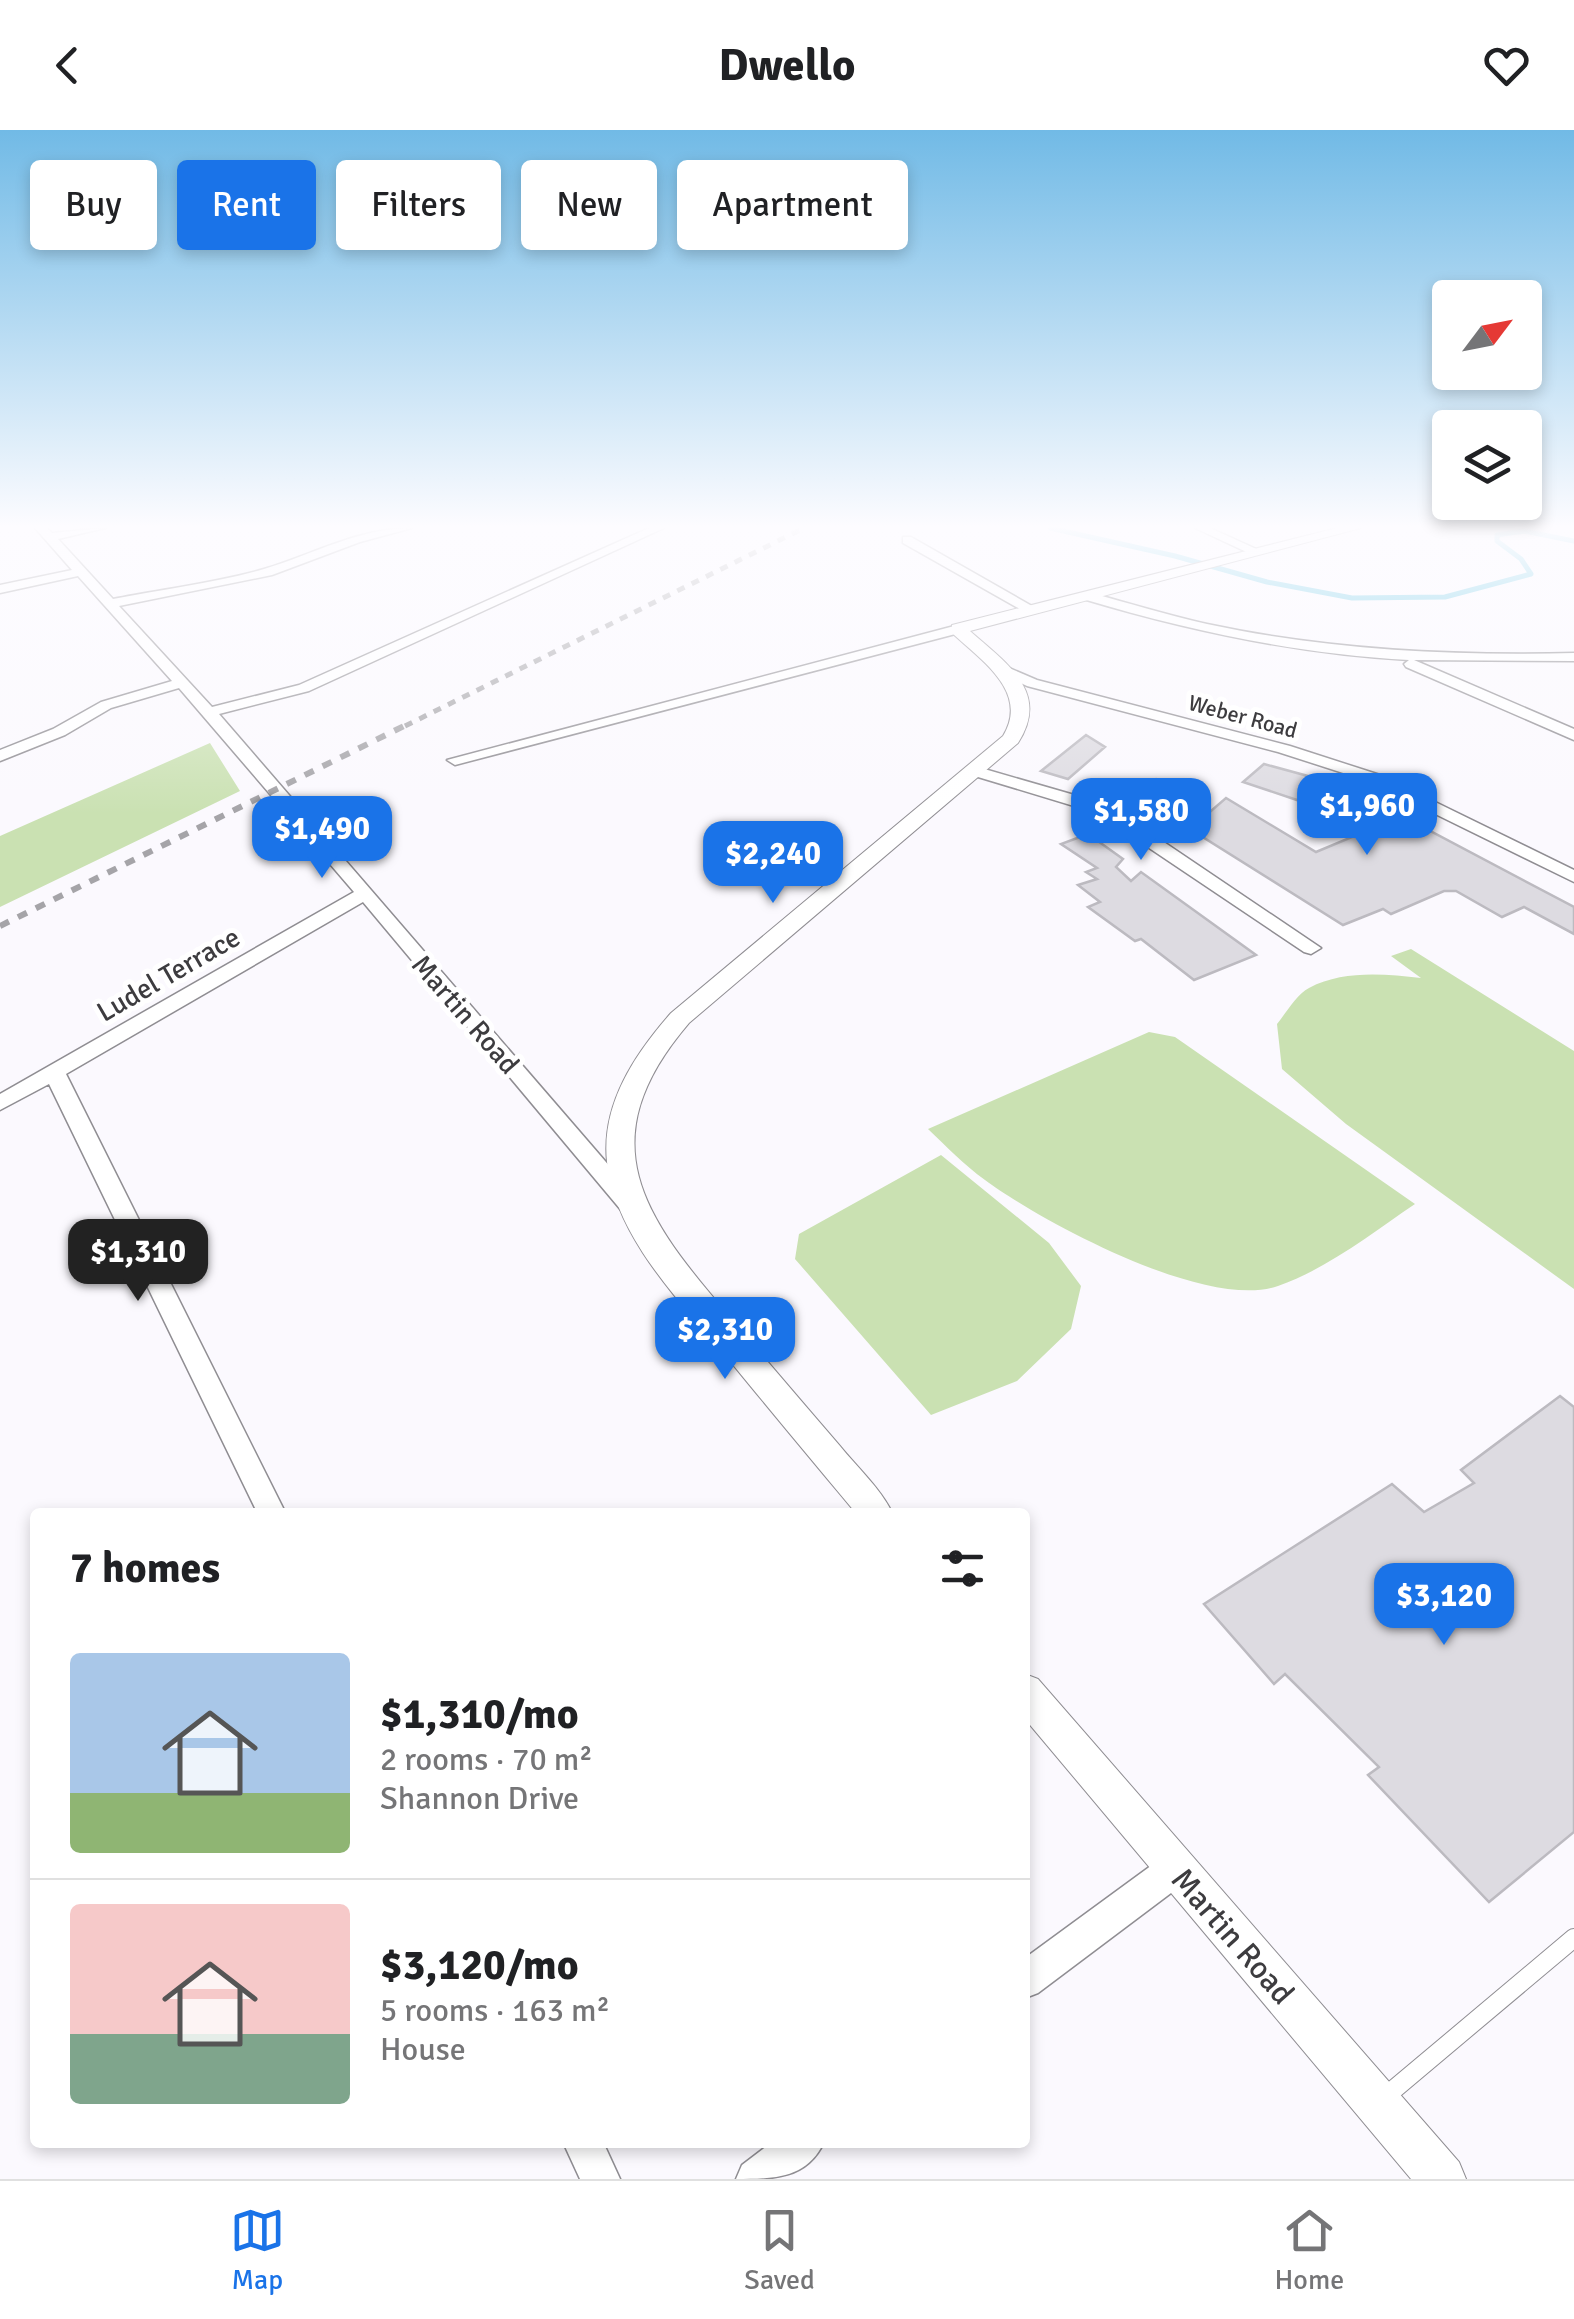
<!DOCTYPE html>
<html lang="en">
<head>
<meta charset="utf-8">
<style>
  :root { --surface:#fff; --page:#f2f2f2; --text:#202124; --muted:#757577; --line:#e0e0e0; --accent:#1a73e8 }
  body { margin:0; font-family:Signika,sans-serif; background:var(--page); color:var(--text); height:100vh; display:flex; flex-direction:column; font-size:38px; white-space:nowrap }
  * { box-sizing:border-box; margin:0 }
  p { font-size:32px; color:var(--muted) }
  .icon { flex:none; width:55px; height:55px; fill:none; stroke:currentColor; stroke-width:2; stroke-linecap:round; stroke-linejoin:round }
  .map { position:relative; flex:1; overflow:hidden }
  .details { position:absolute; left:30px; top:1378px; width:1000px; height:640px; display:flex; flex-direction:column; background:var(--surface); border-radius:10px; box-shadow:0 5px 15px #0003 }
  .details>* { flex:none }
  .banner { position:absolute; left:30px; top:30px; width:1000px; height:90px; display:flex; gap:20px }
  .needle { width:65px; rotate:58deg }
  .tools { position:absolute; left:1432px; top:150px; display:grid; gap:20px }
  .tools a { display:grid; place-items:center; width:110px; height:110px; border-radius:10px; background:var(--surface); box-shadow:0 5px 15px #0003; font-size:50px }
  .price { position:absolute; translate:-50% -85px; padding:0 22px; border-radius:20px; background:var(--accent); color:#fff; font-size:32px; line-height:65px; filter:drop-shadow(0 2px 5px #0008) }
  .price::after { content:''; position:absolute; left:50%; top:60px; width:30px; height:22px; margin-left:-15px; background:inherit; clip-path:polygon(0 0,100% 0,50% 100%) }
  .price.current { background:#222; color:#fff }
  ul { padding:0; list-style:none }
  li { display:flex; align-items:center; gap:30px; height:250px; padding:0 40px }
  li+li { border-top:2px solid var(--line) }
  li span { display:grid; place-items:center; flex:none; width:280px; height:200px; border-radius:10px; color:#555 }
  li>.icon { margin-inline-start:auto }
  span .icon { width:120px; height:120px; fill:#fffc; stroke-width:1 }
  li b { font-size:42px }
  h2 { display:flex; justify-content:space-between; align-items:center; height:120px; padding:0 40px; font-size:42px }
  .chip { padding:0 35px; border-radius:10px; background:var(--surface); box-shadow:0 5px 15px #0003; font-size:35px; line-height:90px }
  .chip.current { background:var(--accent); color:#fff }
  header { display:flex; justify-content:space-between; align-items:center; height:130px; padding:0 40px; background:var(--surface); font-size:45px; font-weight:700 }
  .tab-bar { display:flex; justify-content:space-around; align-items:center; height:140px; border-top:2px solid var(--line); background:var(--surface); font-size:28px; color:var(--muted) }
  .tab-bar a { display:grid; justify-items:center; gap:5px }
  .tab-bar .current { color:var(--accent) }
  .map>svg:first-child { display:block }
  .green { fill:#cae1b2 }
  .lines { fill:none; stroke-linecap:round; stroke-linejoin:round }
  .stream { stroke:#5ec4e2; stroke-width:5 }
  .building { fill:#dddbe1; stroke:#bcbac0; stroke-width:2.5 }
  .service-casing { stroke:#8f8d92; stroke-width:20 }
  .minor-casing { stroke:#8f8d92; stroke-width:3 }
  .tertiary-casing { stroke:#8f8d92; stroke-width:2 }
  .service { stroke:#fff; stroke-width:18 }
  .minor { fill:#fff; fill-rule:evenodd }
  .tertiary { fill:#fff; fill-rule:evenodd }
  .rail-far1 { stroke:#a5a4a8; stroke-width:5; stroke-dasharray:8 8; stroke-linecap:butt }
  .rail { stroke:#a5a4a8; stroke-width:6; stroke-dasharray:10 10; stroke-linecap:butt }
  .labels { text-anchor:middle; stroke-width:10; stroke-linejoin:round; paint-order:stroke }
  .far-street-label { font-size:22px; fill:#3d3c3f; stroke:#fff }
  .street-label { font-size:28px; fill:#3d3c3f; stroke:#fff }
  .near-street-label { font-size:32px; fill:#3d3c3f; stroke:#fff }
</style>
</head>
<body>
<header><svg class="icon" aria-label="back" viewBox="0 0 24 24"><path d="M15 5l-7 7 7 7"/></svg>Dwello<svg class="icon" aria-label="heart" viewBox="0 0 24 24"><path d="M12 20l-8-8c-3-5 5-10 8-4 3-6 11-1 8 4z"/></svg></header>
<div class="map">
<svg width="1574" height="2049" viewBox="0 0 1574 2049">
  <rect width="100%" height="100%" fill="#fbf9fe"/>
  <path class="green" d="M210,613L240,661L0,777V706Z
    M1411,819L1574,921V1159L1346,994L1282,939L1277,894C1286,883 1297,864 1309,858C1343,840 1384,844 1421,848L1391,826Z
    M1149,902L1175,907L1415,1074C1372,1103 1327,1139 1278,1156C1207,1181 1042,1092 985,1050C964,1035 946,1016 928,999Z
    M941,1025L1049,1113L1081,1156L1071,1199L1017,1251L931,1285L795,1129L799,1104Z"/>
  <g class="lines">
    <path class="stream" d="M1050,398L1175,426L1267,452L1352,468L1445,467L1531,444L1521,429L1497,411V405L1524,401L1574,411"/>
  </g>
  <path class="building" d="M1086,605L1105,617L1068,649L1041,641Z
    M1264,634L1308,646L1381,675L1574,777V804L1524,777L1502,787L1456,761H1444L1391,784L1383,779L1343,795L1190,699L1226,668L1316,722L1369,700L1302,666L1297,670L1243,652Z
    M1156,649L1181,664L1164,683L1126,658Z
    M1088,704L1123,729L1116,737L1131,751L1141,742L1256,825L1194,850L1141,809L1135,811L1088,777L1100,772L1078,755L1097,749L1086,742L1097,738L1061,714Z
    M1560,1266L1574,1277V1702L1489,1772L1368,1645L1379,1637L1285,1544L1274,1554L1204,1474L1392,1354L1424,1382L1474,1353L1461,1340Z"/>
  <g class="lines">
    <defs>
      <path id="service" d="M1386,1966L1574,1808"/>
      <path id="minor" d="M35,398H47L52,403L105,398L58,409L113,469C163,459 215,453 264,439C314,424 359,398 412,398L360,412L272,445L119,476L212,577L299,555L649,398H664L309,561L219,584L637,1068L641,1074L637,1080H621L363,772L66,944L285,1382H257L49,954L0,980V964L354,762L179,558L111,578L65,605L0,631V620L53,599L101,572L172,551L78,446L0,463V455L72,440Z
        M1195,398H1210L1263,422L1253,425Z
        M903,407H911L1039,480L1027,483L903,413Z
        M1088,462C1128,473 1167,485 1207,494C1328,520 1451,526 1574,523V531L1414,530L1574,599V610L1406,537L1404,534L1409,530C1298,524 1190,501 1083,469L1081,466Z
        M958,495L965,499L963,502L455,635L447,630Z
        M1002,535L1037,550L1290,616L1380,645L1574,740V752L1368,651L1278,622L1027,556L997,542V536Z
        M974,636L1109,675L1321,818L1311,824L1304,822L1097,683L968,644V638Z
        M1175,1722L1187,1727L1192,1739L1187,1751L1038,1863L1025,1868V1828L1163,1727Z
        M563,2012H603L620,2049H580Z
        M772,2012H824C807,2049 773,2049 736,2049L742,2035Z"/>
      <path id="tertiary" d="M1337,398H1361L970,501C1006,533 1051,562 1018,613L689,893C587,1012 644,1087 730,1187C766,1230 803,1273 840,1316C857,1337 880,1358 892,1382H855C815,1334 774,1285 734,1236C686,1177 616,1111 607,1032C601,974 635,924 671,883L1003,606C1030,562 981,530 952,503V495Z
        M1025,1544L1038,1549L1459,2032L1466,2049H1411L1025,1589Z"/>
    </defs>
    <use href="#service" class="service-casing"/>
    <use href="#minor" class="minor-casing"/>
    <use href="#tertiary" class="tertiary-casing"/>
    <use href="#service" class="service"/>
    <use href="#minor" class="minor"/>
    <use href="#tertiary" class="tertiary"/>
    <path class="rail-far1" d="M405,596L804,398"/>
    <path class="rail" d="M0,796L410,593"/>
  </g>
  <linearGradient id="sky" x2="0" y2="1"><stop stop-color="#71bae6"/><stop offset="0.58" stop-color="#fdfcff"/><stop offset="1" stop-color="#fdfcff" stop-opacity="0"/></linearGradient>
  <rect width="1574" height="684" fill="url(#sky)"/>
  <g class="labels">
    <g class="far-street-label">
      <text transform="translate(1243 586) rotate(15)" y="8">Weber Road</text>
    </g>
    <g class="street-label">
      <text transform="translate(168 844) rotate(-30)" y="10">Ludel Terrace</text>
      <text transform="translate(466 884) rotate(49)" y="10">Martin Road</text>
    </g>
    <g class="near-street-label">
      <text transform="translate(1233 1806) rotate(49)" y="11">Martin Road</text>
    </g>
  </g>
</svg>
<div class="tools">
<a><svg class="needle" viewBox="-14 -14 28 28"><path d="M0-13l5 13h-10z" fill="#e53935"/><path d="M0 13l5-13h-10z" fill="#757577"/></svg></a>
<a><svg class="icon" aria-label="layers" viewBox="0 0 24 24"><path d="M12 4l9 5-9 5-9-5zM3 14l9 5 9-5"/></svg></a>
</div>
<b class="price" style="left:1367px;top:728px">$1,960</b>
<b class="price" style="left:1141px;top:733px">$1,580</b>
<b class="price" style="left:322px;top:751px">$1,490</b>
<b class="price" style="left:773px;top:776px">$2,240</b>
<b class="price current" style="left:138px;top:1174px">$1,310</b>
<b class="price" style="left:725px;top:1252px">$2,310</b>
<b class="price" style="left:1444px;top:1518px">$3,120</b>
<div class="banner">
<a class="chip">Buy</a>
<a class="chip current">Rent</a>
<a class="chip">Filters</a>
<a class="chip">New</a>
<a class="chip">Apartment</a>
</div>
<section class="details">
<h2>7 homes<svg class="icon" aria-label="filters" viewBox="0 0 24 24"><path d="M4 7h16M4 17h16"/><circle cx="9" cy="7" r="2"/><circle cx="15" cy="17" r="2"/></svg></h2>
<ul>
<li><span style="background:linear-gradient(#a9c7e8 70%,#8fb573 0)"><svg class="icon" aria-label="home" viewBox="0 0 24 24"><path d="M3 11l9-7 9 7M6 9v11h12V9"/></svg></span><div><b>$1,310/mo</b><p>2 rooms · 70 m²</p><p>Shannon Drive</p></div></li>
<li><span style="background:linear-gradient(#f6c9c9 65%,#7fa58c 0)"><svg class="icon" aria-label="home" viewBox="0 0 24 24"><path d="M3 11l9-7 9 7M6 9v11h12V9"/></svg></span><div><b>$3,120/mo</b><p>5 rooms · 163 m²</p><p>House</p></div></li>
</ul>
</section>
</div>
<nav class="tab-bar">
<a class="current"><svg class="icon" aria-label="map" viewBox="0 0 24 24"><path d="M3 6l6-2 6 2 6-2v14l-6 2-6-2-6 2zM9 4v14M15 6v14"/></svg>Map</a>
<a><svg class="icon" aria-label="saved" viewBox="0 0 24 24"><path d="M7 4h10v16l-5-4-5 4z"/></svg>Saved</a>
<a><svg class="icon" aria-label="home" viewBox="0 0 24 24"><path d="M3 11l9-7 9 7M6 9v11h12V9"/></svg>Home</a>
</nav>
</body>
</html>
